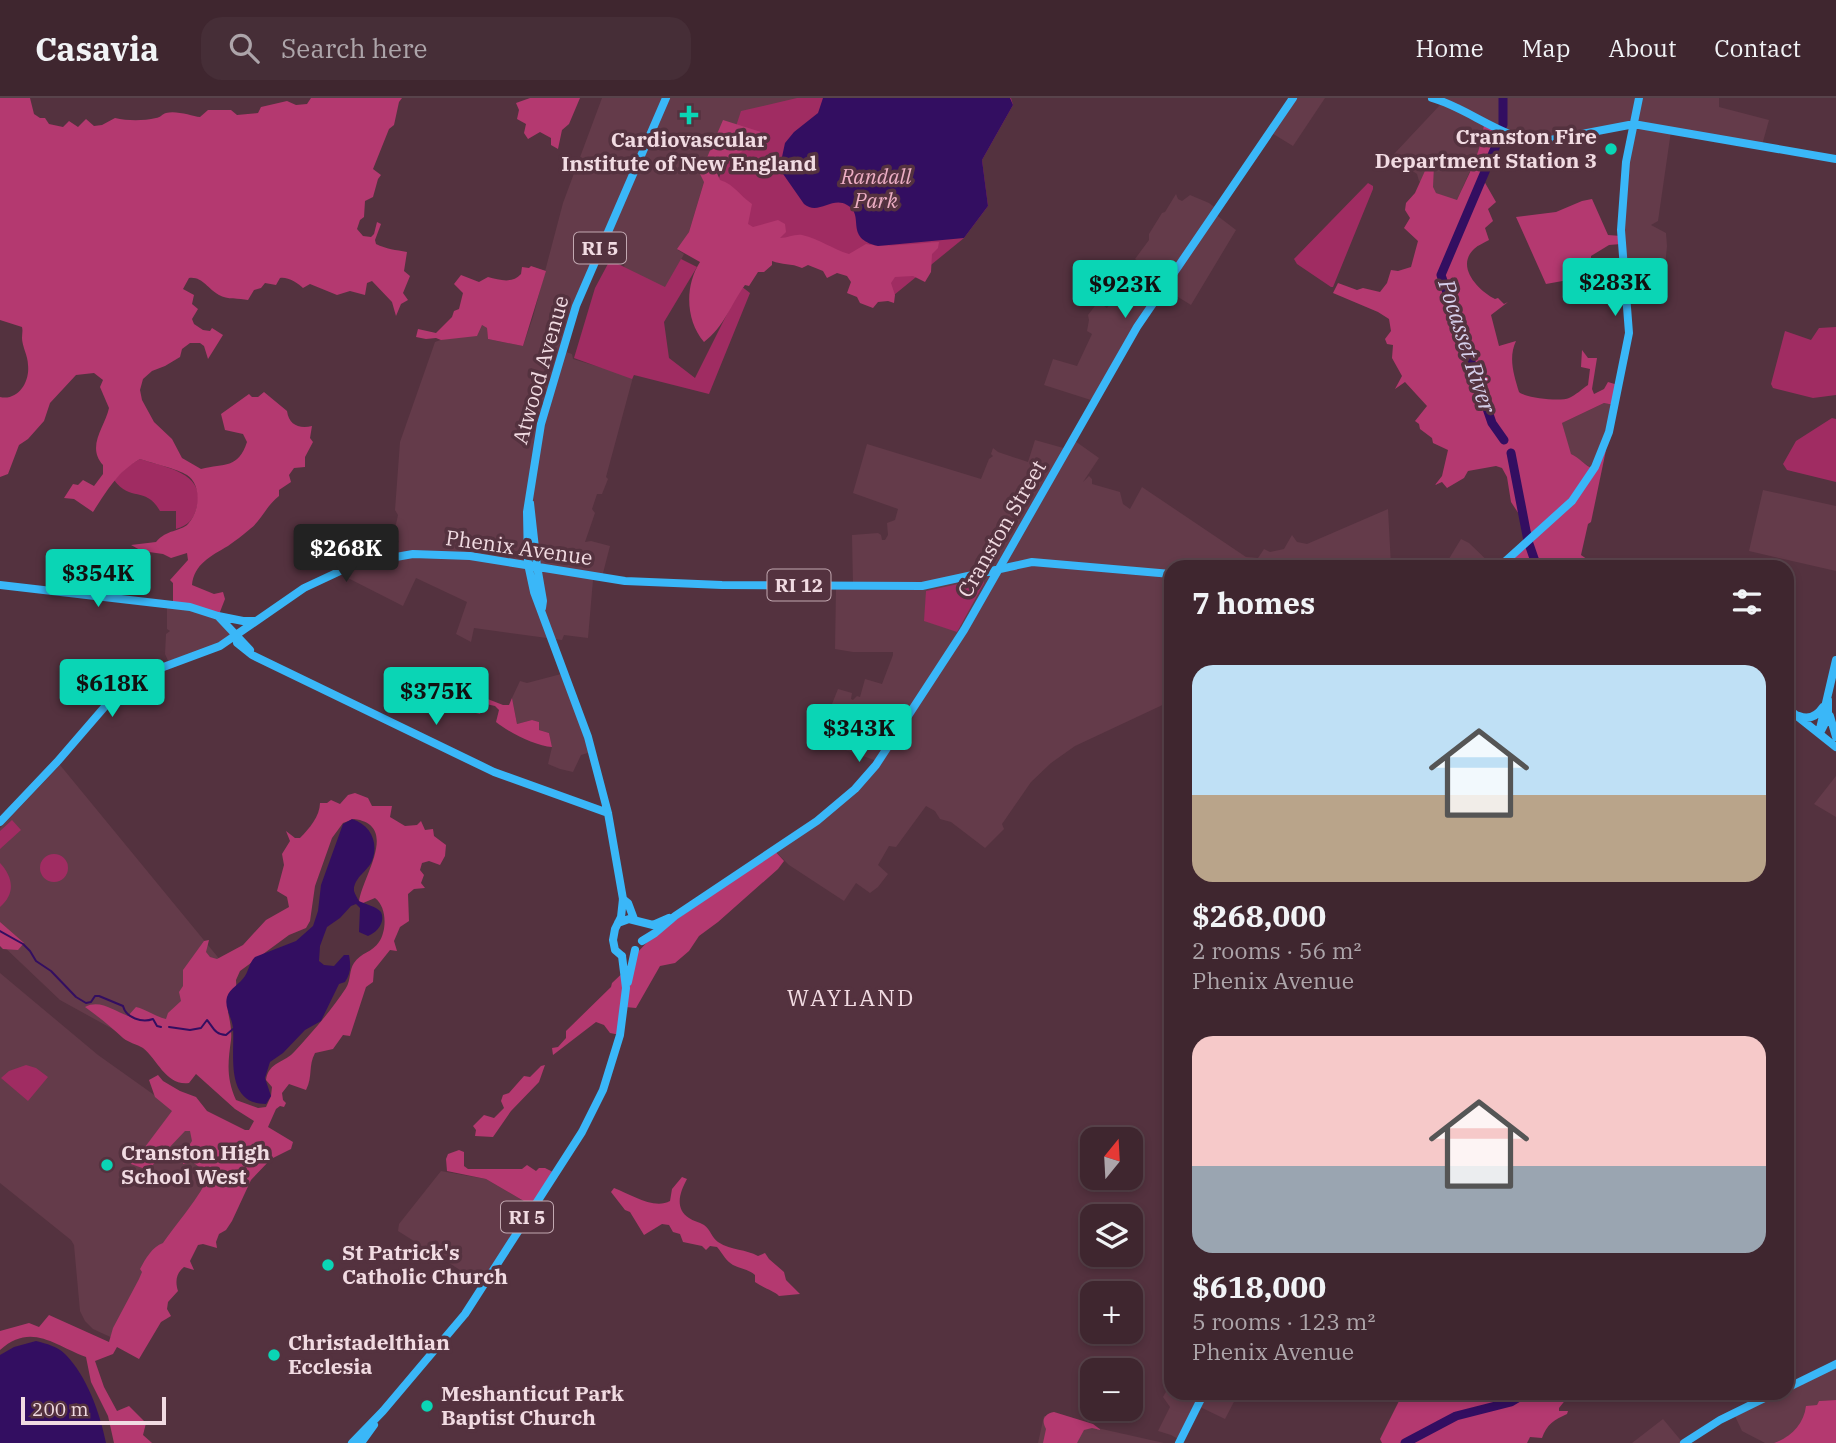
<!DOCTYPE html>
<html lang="en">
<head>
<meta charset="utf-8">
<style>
  :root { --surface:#3f262f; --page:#462e37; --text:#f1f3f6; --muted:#ada5aa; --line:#58434b; --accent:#0ad5b5 }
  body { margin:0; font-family:"IBM Plex Serif",serif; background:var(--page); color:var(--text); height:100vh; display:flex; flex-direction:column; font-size:26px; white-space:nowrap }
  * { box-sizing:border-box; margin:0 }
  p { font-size:23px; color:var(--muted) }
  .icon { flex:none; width:38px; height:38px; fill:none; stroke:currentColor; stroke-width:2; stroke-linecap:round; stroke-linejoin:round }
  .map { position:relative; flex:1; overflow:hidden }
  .sheet { position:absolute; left:1164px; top:462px; width:630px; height:840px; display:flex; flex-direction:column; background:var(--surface); border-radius:21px; box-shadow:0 4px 10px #0003,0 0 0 2px var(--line) }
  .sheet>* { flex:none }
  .needle { width:46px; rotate:18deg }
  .fabs { position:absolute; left:1080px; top:1029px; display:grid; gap:14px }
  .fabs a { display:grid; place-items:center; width:63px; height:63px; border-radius:14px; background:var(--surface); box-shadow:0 4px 10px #0003,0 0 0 2px var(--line); font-size:35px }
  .scale { position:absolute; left:21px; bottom:18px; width:145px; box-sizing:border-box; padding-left:7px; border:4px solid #f1dbe2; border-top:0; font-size:19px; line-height:24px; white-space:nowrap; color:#f1dbe2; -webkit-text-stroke:5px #54323f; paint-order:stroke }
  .price { position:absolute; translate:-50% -60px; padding:0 16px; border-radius:7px; background:var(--accent); color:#111; font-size:23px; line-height:46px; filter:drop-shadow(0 2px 4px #0008) }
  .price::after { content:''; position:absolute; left:50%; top:42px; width:21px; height:16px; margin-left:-10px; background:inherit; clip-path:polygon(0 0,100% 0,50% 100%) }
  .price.current { background:#222; color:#fff }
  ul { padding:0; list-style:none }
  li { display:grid; align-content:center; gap:14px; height:371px; padding:0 28px }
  li span { display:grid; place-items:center; height:217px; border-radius:21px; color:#555 }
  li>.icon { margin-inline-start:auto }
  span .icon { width:126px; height:126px; fill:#fffc; stroke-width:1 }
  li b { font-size:30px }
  h2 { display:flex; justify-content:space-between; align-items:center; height:84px; padding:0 28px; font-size:30px }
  header { display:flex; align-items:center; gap:42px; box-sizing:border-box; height:98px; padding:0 35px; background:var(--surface); border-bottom:2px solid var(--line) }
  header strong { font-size:33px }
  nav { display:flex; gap:38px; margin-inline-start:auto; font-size:24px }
  .search { width:490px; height:63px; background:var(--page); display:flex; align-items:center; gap:18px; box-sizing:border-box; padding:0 24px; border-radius:21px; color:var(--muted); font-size:26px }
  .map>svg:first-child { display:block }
  .built { fill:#643b4a }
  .green { fill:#a02c62 }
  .forest { fill:#b43970; fill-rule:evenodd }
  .water { fill:#330e61 }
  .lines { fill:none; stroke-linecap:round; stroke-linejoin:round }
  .stream { stroke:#330e61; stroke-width:2 }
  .river { stroke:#330e61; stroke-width:9 }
  .major { stroke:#3ab7f8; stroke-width:8 }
  .poi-dot { fill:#0ad5b5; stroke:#54323f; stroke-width:2.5 }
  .labels { text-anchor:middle; stroke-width:7; stroke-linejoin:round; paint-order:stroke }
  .shield { fill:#54323f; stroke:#c2a8b1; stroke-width:2 }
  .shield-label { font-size:19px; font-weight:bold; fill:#f1dbe2 }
  .poi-label { font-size:21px; font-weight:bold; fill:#f1dbe2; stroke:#54323f; text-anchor:start }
  .park-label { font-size:21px; font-style:italic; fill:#edaec4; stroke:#54323f }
  .street-label { font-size:21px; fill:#f1dbe2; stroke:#54323f }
  .water-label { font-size:23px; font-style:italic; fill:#d5ceea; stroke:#54323f }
  .neighbourhood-label { font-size:23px; letter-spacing:2px; fill:#f1dbe2; stroke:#54323f }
</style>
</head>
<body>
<header>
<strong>Casavia</strong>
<div class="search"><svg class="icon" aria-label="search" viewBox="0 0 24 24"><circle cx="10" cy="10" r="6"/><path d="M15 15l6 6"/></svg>Search here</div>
<nav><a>Home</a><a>Map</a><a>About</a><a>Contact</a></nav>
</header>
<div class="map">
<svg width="1836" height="1345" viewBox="0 0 1836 1345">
  <rect width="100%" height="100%" fill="#54323f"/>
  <path class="built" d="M602,0H821L745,28L704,84L689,134L678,152L684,156L666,191L624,169L625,162L623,158L617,160L613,156L600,154L563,253L572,256L573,261L633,279L606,379L608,381L602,396H597L592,411L595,415L585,444L591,443L610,448L602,479L593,482L588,540L564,537L562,542L474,530L471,544L456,536L467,504L416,480L403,508L340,476L334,477L317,439L315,428L327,427L358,434L353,467L398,458L397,447L399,443L393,440L398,417L395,412L400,344L435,244L482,227L487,230L488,241L523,248L533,219L563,105Z
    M1293,0H1325L1293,48L1270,34Z
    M1435,0H1719V9L1769,22L1762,47L1671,33L1658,123L1651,127L1666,135L1667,148L1664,178L1627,176L1621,144L1633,27L1547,43L1483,28L1484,35L1478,55L1457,102H1454L1423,90V86L1419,83L1417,76L1411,72V64L1405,67L1394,56L1440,7Z
    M1176,96L1178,101L1182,103L1190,97L1209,105L1217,111L1215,116L1236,132L1191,207L1165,191L1167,184L1135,161L1149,142V136L1162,115L1165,114Z
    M1122,189L1153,206L1094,303L1044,287L1053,261L1077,268L1092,236L1087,233L1089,222L1088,217L1098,204L1107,210Z
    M1604,305L1614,307L1593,371L1570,356L1562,325Z
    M1035,342L1067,351L1075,343L1099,360L1083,384L1089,378L1092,381V386L1120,394L1123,406L1130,411L1142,389L1246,459L1258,460L1264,451L1270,454L1284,451L1292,437L1297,444L1307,446L1388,411L1391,468L1400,469H1171V603L1075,648L1051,665L1031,684L1002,726L1004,731L985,750L951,724L940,721L935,713L926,708L896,749L889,748L878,767L888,776L878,789L870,795L856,785L844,803L789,767L774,752L834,710L877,663L837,649L843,627L826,621L838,591L852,595L851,601L853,602L857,598L860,599L865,581L882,586L893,557V554H853L835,551L836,490L853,488L852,437L878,435L881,437L882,442H885L888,437L887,425L895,422L898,411L853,395L867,346L981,381L989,361L993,358L991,356L993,350L998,354L1028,364Z
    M1763,392L1836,408V473L1749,453Z
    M1461,441L1469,445L1494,469H1444Z
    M167,506L218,519L237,537L170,567L165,556L166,536L170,533L167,531Z
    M565,575L591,654L581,657L573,674L560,671L548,666L552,649L549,635L539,632V624L532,622L517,626L512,600L520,583L527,585Z
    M60,667L235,880L200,926L129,940L60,902L0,845V730Z
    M1836,678V719L1814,706Z
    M0,875L98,957L226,1048L117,1242L93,1231L85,1223L80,1213L74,1147L71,1142L0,1085Z
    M441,1073L486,1081L534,1109L484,1187L398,1133L399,1126Z
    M1836,1266V1302L1819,1303L1817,1307L1810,1308L1801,1327L1787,1339L1774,1345H1765L1742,1333L1734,1316L1776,1295H1787V1290Z
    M1167,1292L1172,1295L1238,1296L1225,1321L1198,1308L1180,1342L1171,1337L1158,1333L1170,1309L1163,1299Z
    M1044,1318L1164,1345H1038Z
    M1663,1321L1683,1345H1632Z"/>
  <path class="green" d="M797,0H1011L1013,7L982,62L988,108L964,140L894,197L741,134L704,126L741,13Z
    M1368,85L1373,88V91L1333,189H1331L1297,166L1294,161Z
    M681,161L697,169L664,224L669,260L695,280L741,188L750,195L709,296L634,277L632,281L574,260L595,190L610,162L665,189Z
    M1836,229V297L1813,300L1773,290L1771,286L1785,233L1811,242L1819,230Z
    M1832,320L1836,321V384L1787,372L1783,366L1796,343Z
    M140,361C163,369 206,374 197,408C194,421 189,427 176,431V413H160C145,387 131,405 114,382L128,368Z
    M981,481L984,485L957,534L924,523L926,493Z
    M12,722L21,732L0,751V733Z
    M40 770a14 14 0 1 1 28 0a14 14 0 1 1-28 0Z
    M0,765C13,779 16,795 0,809Z
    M26,967L36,970L48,979L28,1003L1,980L9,973Z"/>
  <path class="forest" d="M0,0H30L34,16L40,20H45L49,26L63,29L69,23L78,29L86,21L94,28L102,27L115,20C128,23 143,23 156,20C160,20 162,16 166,15C176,12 192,18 200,19L208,12H231L237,17L258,15L261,9L287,3L296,7L307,6L311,0H402L399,4L394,27L389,31L373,71L381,77L378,81L373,99L365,103L364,119L360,122L357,131L363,138L371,139L374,136L377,124L381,126L375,142L376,146C386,151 396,152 407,154L404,173L410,178L403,195L408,202L401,206L396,218L392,204L372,183L367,185L365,197L350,193L337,197L310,186L303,190C299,185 286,178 280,180L276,187L265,185L261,190L254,192L248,202C239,200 227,202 219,197C208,191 202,178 189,180L183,191L194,197L192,206L198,211L192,221L194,226L203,232L210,233L212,230L223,237L208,261L204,248L200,245H190L182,251L180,259L165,268L152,273L143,281L140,292L142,302L154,324L172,341L182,360L201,371C225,365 238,371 247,344L243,336L225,332L221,316L249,296L252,299H258L264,294L287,313C289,327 299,331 312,328L310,340L313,344L305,359V369L294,370L289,377L291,384L279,392V398C266,408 261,423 250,431C243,437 235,443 228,448C211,458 194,466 192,487L214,496L223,494L225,501L218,519L173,507V485L170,482L188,462L187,455L171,460L163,456L142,453L131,447L156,444C167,431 180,434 188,426C200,413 202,387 187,377C178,371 151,365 140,361C117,374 107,393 93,414L74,401L64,400L73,386L78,387L83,382L94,388L103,376V367C86,348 105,329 109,310L100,289L103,282L94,275L76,277L50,305L44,323L28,341L19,347L8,376L0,379V299C18,303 30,284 28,267C28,258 22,248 22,240C22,236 23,233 22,229L0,222Z
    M530,0H580L569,26L562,32L558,51L551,47V40L540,34L528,41L524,35L526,26L517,21L519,12L516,5Z
    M723,22L761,34C752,40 748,49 740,55C731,63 722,62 716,73L720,82C735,87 739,97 752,106L748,126L753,129L778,122L785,126L786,134L780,140C788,140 794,136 802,137C820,141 832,151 849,156L866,146C886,150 917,145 939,144L938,150L932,156L931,174L925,184L913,178L895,179L891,185L895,197L894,205L888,203L878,204L873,210L860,205L857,199L847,195L851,184L847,178L837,175L827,180L823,173L808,167L802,170C791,165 782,167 772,163V167L764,174H758L749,188L745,187C731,206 724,229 704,244C685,222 685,187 700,164L677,151L689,134L704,84L700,76Z
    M1484,22L1509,35L1503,47L1498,48L1487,69L1484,83L1496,104L1488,111L1493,123L1485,130L1489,142C1484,145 1478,147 1474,151C1455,169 1479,193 1495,201L1498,200L1504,206L1508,204L1491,217L1499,248L1516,243C1508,260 1514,277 1519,294C1525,300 1561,304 1569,300C1576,297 1582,291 1588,287L1590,271L1581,269L1582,252L1588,260H1597L1592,291L1594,296L1604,291L1608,284L1618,287L1614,307L1604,305L1562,325L1571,356C1580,360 1584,367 1593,371L1606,352L1591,424L1588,426L1581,457L1591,464L1589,469L1580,466L1575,469H1532L1528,463L1521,466L1517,464L1518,467L1511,461L1534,439L1511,404L1507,379L1502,370L1496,368L1468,373L1464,380L1447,390L1442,384L1435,387L1442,378L1448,352L1433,345L1432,340L1420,331L1419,326L1415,323L1427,308L1405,284L1395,291L1402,278L1392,260L1393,247L1387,246L1385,241L1391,233L1389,221L1378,214L1333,195L1338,185L1357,192L1363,190L1380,194L1387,185L1391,172L1398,173L1411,169L1418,143L1404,130L1410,120L1405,112L1406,105L1415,95L1429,64L1434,67L1433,89L1436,95L1457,102C1469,76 1483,51 1484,22Z
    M1592,101L1608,137L1621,138V146L1609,147L1591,158V173L1579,180L1546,186L1516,119L1556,114L1582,103Z
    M531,168L546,173L523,248L488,241L487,230L482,227L477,238L441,242L436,240L426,241L416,239L418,231L436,235L452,219L454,213L459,211L463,195L454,186L461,177L479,184L488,179C500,182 512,186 521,176L522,169L529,170Z
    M462,591L503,607H509L512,600L517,626L532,622L539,624V632L549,635L552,649C536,648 508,634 496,624L499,612L495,608L486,606L480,616L455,610L457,600L454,594Z
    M355,695L368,700L372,708H392L390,719L405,728L417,727L421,723L425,732L433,731L434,738L446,747L445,758L440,767L429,763L422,765L420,772L424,777L421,785L425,790L414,791L408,796L409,823L400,829L394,843L397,853L390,852L374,872L373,884L366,889L350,938L343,937L333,951L315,955C308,968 313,978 306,992L289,986L282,995L283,1002L286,1005L284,1009L280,1008L276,1011L268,1029L293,1044L291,1051L271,1061L251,1082L232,1123L226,1132L219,1136L216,1144L217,1150L203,1146L198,1147L190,1163L194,1172L184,1169C176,1175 175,1184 178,1193L168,1204L167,1211L171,1218L161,1224L139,1261L117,1249L113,1256L95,1263L104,1289L117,1313L129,1308L146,1325L143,1337L152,1345H114L108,1318L91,1284L86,1259C54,1247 31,1224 0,1252V1233L29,1225L39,1229L49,1217L109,1244L113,1230L139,1181L142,1174L140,1171C146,1160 152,1149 163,1145C171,1133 206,1091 206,1081C205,1072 198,1068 192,1064L183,1066L184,1055L192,1043L190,1033H185L148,1072L131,1066L137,1055L145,1049L172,1013L155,999L149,982L158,977L163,983L180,993L196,999L207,1013L245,1032H249L254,1023L235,1011L196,976L189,985C166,988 158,962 143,950C137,946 129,945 123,940C111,929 99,919 85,909C100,901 114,913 128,918L136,909C148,912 156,919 166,921L168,915L181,903L179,894L183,888V872L204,843L209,842L206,854L210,859L217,861L243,847L266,822L289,809L287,799L277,793L284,767L282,756L290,743L286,733L295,740H300C309,731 320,718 320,705H327L331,702L340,706L348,697ZM354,721C401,727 361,781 359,804L363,805L375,800C387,809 387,832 379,844C373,854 360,855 354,865C349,872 351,882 346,890C331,913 313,933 295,953C285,965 269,963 266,982L272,989L271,998L266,1009L258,1010L236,1002C226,980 228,964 231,942C232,933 230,923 228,914L237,901L236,882L240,873L289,837L306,830L310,823L315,788L332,740L343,725Z
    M774,752L784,763L778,771L718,824L699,838L689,853L675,865L660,868L636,910L625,909L620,937L610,935L604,927L596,924L553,957L552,950L558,949L566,940V933L611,889L612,885L630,868L635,857L652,839Z
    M0,824L24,845L18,852L3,851L0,848Z
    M545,967L539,984L511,1013L493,1039L475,1038L476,1032L473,1028L484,1017L494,1020L504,1010L501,1003L503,997L509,995L524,978L530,979L541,968Z
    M459,1052L464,1054V1068L468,1071H522L527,1067L536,1073L539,1070H545L555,1075L534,1109L486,1081L447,1073L446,1061L448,1056Z
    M682,1079L687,1081C680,1094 674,1110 689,1120C693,1123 699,1124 704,1127C710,1131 712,1140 718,1144C732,1153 746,1151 758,1158L765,1155L769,1161L784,1174L786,1182L800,1196L779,1198C774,1193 763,1190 755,1184V1177C748,1171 741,1171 733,1167C726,1163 723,1156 717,1149L710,1148L706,1152L702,1148L683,1144L680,1136L673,1134L669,1127L662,1126L644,1137L630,1114L625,1112L611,1094L614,1090C630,1096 654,1112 670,1103L672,1091Z
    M1403,1295H1571L1559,1310V1313H1568L1567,1316C1554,1322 1547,1326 1542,1340L1530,1339L1527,1345H1382L1380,1341Z
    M1836,1302V1345H1774C1791,1339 1804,1326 1806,1308L1817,1307L1819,1303Z
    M1054,1314L1093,1326L1101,1332L1092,1330L1084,1332L1077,1345H1043L1046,1331C1041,1322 1044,1316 1054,1314Z"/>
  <path class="water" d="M823,0H1010L1013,7L982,62L988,108L964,140L878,148C843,140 866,117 847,107C832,98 818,118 804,106L781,73L782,59L785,45L794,34L818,15Z
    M352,721C371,727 379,745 372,763C368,773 353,780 354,793C355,796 357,800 359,803C365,806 377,809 381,814C386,825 376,835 368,838L359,834L360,810L356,806L351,808L340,820L327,829L320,848L319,863L324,867L334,868L344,857H349C351,868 351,875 345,884L339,886L321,923L305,932L283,955L270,964L265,980L271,998L266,1006C224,1006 235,956 233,930C232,919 224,910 227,899C230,890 240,886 245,878C249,872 249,865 255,859L296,843L313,828L318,813L321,787L343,726Z
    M36,1243C47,1246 57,1248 65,1256C87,1278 100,1315 106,1345H0V1257L14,1249Z"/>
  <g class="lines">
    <path class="stream" d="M0,833L23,846L30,853L36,863L51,873L76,899L86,905L91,904L95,898H99L123,908C126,920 142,925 153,921L157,928L161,929
      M169,929L190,932L201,930L207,922C213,929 215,937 226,937L233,931"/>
    <path class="river" d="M1503,0V27
      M1501,36L1441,177L1492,325L1504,342
      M1511,355L1528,443L1537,469
      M1405,1345L1456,1318L1511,1304L1526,1295"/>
    <path class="major" d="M1432,0C1469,10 1507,45 1545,43L1629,27H1639L1836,61
      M530,405L537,468L543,503L542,510
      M1499,469L1572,403L1595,369L1609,334L1629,235L1621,132L1626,64L1639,0
      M0,487L190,509L218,518L250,552
      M218,518L243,523H254
      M236,538L237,545L252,557L494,674L608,715
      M1787,610L1836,649
      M1799,618C1809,622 1817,618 1823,609
      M1830,618L1836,639
      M1821,633L1828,619V602
      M1819,635L1836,562
      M0,724L57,664L114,598L127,587L142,577L220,548L304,490L351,468L373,463L413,456L470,458L625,483L722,487L922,488L1032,464L1171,476
      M623,801L628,805L634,821
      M618,825L629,821L653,827L669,820
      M642,843L655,835L675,818L817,723L855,691L876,667L964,532L1137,229L1293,0
      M622,858L615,852L613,842L615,831L621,819L623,801L608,715L588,639L534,494L528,466L527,414L541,326L576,208L666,0
      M628,884L635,852
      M1787,1290L1836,1266
      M352,1345L383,1313L465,1216L582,1034L603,992L620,937L626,890L622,858
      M361,1345L374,1327
      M1179,1345L1204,1295
      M1684,1345L1720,1322L1775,1295"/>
  </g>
  <g class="poi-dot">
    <path d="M685.5 6.5h7v7h7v7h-7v7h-7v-7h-7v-7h7z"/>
    <circle cx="1611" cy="51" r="7"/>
    <circle cx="107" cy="1067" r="7"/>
    <circle cx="328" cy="1167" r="7"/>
    <circle cx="274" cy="1257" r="7"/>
    <circle cx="427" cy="1308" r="7"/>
  </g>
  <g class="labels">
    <g class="shield">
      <rect x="574" y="134.5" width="52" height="31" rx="5"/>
      <rect x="767.5" y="471.5" width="63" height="31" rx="5"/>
      <rect x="501" y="1103.5" width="52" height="31" rx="5"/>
    </g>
    <g class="shield-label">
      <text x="600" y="157">RI 5</text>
      <text x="799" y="494">RI 12</text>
      <text x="527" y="1126">RI 5</text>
    </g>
    <g class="poi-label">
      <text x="1597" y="46" text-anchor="end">Cranston Fire<tspan x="1597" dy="24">Department Station 3</tspan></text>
      <text x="689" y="49" text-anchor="middle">Cardiovascular<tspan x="689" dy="24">Institute of New England</tspan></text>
      <text x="121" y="1062">Cranston High<tspan x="121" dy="24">School West</tspan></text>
      <text x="342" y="1162">St Patrick's<tspan x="342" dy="24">Catholic Church</tspan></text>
      <text x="288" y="1252">Christadelthian<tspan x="288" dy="24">Ecclesia</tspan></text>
      <text x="441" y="1303">Meshanticut Park<tspan x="441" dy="24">Baptist Church</tspan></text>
    </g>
    <g class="park-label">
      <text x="876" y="86">Randall<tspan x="876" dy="24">Park</tspan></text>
    </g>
    <g class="street-label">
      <text transform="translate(541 272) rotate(-74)" y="7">Atwood Avenue</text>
      <text transform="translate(1002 431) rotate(-60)" y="7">Cranston Street</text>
      <text transform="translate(519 450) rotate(8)" y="7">Phenix Avenue</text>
    </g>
    <g class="water-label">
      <text transform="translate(1467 248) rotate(72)" y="8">Pocasset River</text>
    </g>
    <g class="neighbourhood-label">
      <text x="851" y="908">WAYLAND</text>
    </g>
  </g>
</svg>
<div class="fabs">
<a><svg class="needle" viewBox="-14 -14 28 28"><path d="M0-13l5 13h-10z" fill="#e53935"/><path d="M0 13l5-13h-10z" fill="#ada5aa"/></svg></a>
<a><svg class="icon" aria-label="layers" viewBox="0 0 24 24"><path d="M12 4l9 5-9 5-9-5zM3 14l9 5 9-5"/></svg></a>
<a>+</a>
<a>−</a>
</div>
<div class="scale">200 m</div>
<b class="price" style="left:1615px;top:220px">$283K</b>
<b class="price" style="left:1125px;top:222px">$923K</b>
<b class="price current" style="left:346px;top:486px">$268K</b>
<b class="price" style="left:98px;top:511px">$354K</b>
<b class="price" style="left:112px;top:621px">$618K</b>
<b class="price" style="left:436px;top:629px">$375K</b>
<b class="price" style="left:859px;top:666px">$343K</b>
<section class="sheet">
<h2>7 homes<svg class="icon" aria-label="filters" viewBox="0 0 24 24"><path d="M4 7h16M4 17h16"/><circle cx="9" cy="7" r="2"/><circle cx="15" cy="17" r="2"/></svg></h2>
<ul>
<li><span style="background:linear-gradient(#bfe0f5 60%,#b9a48a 0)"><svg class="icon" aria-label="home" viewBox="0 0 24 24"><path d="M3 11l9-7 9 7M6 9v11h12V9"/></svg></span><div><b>$268,000</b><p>2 rooms · 56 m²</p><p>Phenix Avenue</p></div></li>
<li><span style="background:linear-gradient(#f6c9c9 60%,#9aa5b1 0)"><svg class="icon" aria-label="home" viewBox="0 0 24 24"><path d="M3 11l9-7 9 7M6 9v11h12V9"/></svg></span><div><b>$618,000</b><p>5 rooms · 123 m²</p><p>Phenix Avenue</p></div></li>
</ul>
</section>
</div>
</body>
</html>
